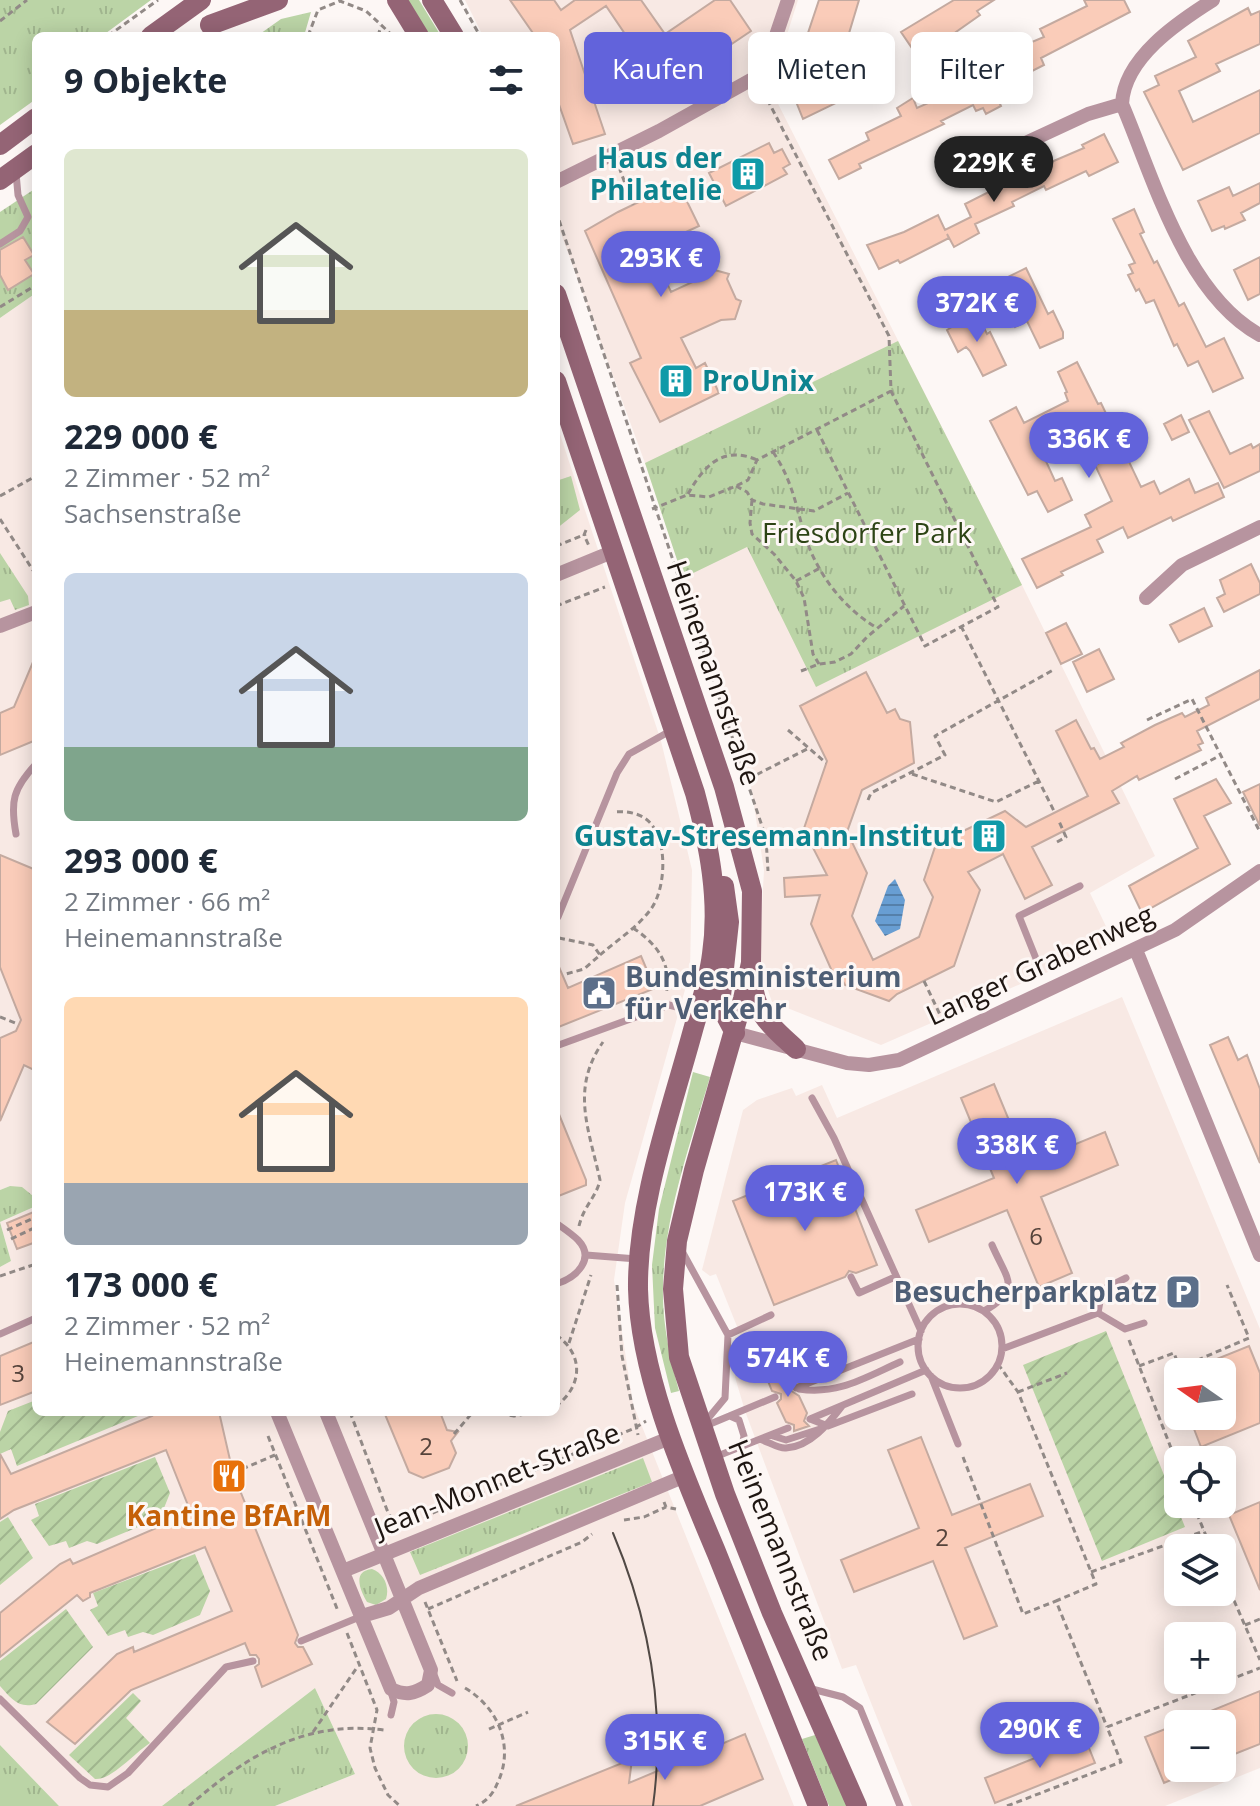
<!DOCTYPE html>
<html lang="de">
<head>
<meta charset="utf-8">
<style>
  :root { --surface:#fff; --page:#f6f6f7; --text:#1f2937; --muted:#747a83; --accent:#6263db }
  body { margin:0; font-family:"Open Sans",sans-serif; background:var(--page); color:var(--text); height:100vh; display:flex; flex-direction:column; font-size:30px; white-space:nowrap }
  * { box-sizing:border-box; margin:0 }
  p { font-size:26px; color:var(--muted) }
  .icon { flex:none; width:44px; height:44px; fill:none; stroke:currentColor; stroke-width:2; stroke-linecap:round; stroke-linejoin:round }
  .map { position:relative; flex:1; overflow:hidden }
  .panel { position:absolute; left:32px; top:32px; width:528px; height:1384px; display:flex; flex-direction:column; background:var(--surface); border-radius:12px; box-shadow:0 4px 20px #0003 }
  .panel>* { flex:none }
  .banner { position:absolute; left:584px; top:32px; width:556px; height:72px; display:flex; gap:16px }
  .needle { width:52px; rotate:284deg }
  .buttons { position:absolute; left:1164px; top:1358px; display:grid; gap:16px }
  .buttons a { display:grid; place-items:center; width:72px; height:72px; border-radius:12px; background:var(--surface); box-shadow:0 4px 20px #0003; font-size:40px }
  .price { position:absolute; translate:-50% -68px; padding:0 18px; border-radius:28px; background:var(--accent); color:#fff; font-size:26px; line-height:52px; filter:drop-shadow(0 2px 4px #0008) }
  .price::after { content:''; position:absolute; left:50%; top:48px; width:24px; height:18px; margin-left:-12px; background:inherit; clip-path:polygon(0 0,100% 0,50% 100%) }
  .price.selected { background:#222; color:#fff }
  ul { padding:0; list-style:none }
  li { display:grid; align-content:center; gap:16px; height:424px; padding:0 32px }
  li span { display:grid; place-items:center; height:248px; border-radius:12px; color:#555 }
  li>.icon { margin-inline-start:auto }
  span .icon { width:144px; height:144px; fill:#fffc; stroke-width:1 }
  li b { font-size:34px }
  h2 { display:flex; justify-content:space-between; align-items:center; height:96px; padding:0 32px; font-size:34px }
  .pill { padding:0 28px; border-radius:12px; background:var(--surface); box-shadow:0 4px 20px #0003; font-size:28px; line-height:72px }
  .pill.selected { background:var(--accent); color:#fff }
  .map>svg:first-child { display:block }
  .built { fill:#f8e9e4; fill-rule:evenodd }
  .grass { fill:url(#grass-tufts) }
  .garden { fill:url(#garden-furrows) }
  .water { fill:url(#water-rules) }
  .building { fill:#faccb9; stroke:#c4aaa0; stroke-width:2 }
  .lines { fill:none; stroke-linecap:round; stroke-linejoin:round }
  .path { stroke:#928a87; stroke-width:3; stroke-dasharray:6 4; stroke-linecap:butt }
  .service { stroke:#b7949f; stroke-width:7 }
  .minor { stroke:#b7949f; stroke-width:14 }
  .secondary { stroke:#946475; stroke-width:20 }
  .tram { stroke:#514945; stroke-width:2 }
  .labels { text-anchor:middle; stroke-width:6; stroke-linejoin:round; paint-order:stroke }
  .number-label { font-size:24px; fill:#55433b }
  .culture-label { font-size:28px; font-weight:bold; fill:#0d838f; stroke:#fdf7f5; text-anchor:end }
  .park-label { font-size:28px; fill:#2d4415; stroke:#fdf7f5 }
  .street-label { font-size:28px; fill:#1e1511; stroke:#fdf7f5 }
  .service-label { font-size:28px; font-weight:bold; fill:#4e5e75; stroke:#fdf7f5; text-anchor:start }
  .food-label { font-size:28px; font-weight:bold; fill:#c56008; stroke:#fdf7f5 }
</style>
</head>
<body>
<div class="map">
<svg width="1260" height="1806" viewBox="0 0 1260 1806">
  <defs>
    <pattern id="grass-tufts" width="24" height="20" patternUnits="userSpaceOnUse" patternTransform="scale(2)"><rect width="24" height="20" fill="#bbd4a6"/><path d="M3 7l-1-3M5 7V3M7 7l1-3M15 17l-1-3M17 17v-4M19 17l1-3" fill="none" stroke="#a0b58e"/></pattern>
    <pattern id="garden-furrows" width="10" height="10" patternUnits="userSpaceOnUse" patternTransform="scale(2)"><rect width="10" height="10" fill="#bbd4a6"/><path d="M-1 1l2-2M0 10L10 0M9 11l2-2" fill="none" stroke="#a0b58e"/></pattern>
    <pattern id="water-rules" width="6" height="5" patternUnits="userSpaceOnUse" patternTransform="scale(2)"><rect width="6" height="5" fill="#689ed3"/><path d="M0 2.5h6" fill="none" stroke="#5580aa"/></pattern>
  </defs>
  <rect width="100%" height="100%" fill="#fdf7f5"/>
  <path class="built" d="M465,0H798L770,88L1022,585L1155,856L1090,893L1114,943L881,1045L772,1002L759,964L764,870L749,774L645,463L556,220V36H483Z
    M36,293V1194L33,1196L10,1186L0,1190V318Z
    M556,422L661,741L692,870L690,972L625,1203L614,1280L633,1404L794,1806H275L355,1774L315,1688L162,1806H59L0,1745V1267L11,1261L0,1222L36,1206V1412H556Z
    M1122,997L1260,1329V1768L1165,1806H912L856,1665L842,1669L745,1411L735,1377L739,1347L744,1344L716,1274L710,1276L702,1270L743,1110L757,1100L792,1088L796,1096L822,1085L837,1118ZM1178,1372H1222V1416H1178ZM1178,1460H1222V1504H1178ZM1178,1548H1222V1592H1178ZM1178,1636H1222V1680H1178ZM1178,1724H1222V1768H1178Z"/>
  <path class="grass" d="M0,0H151L102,36H36V99L0,125Z
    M408,0H419L441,36H430Z
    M311,12L304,36H257L281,19Z
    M36,188V293L0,318V212Z
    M898,341L1022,585L816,687L747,547L683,578L645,463Z
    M571,476L580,510L556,529V481Z
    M0,553L28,596L29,605L15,610L10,599L0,602Z
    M693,1072L710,1077C690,1145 664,1216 663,1287C662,1323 670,1357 679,1391L671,1393L655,1328L652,1265L659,1209Z
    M10,1186L22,1187L33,1196L36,1194V1206L0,1222V1190Z
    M0,1222L11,1261L0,1267Z
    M643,1458L652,1482L420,1575L410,1552Z
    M372,1569C384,1573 390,1587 386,1599L376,1605L367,1602C360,1590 352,1571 372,1569Z
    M315,1688L355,1774L275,1806H162Z
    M404 1746a32 32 0 1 1 64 0a32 32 0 1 1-64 0Z
    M815,1735L851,1806H829L802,1739Z
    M0,1745L59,1806H0Z"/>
  <path class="garden" d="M1106,1331L1185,1527L1102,1561L1023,1365Z
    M36,1400V1412H137L138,1416L17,1466L11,1449L0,1454V1432L8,1411Z
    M155,1457L170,1493L160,1518L97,1544L87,1541L69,1548L66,1541L49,1546L31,1520L39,1516L35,1504Z
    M8,1517L33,1558L0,1585V1522Z
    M195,1554L210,1591L200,1615L153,1635L143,1632L128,1637L125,1630L108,1636L90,1610L98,1606L93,1593Z
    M66,1609L93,1647L36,1704C18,1709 11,1698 0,1686V1661Z
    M133,1693L141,1701L126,1718L150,1743C133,1754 112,1780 95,1779L69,1755Z"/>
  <path class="water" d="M895,879L905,900L900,929L885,936L875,921L888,886Z"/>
  <path class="building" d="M510,0H554L561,10L575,0H641L665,34L715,0H730L751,31L663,90L606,6L570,30L605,134L573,144L556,96V36H535Z
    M819,0H859L835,80L836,103L803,119L795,99L794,75Z
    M954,0H994L977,11L980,15L956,32L959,36L926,58L923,53L918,57L901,32Z
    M1084,0H1124L1130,12L1041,58L1044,65L1026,74L1028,79L996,95L1001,106L986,114L983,108L976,111L973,105L941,121L944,124L859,164L861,168L839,179L829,160L869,140L866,133L901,116L897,108L913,98L917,108L1003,70L996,57L1044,37L1040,29L1087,6Z
    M1248,8L1251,15L1260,11V44L1216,64L1220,71L1179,91L1193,122L1260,90V133L1183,170L1144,92L1159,85L1155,76L1196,57L1188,41Z
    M1104,134L1118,162L1089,176L1086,171L1046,190L1044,186L1012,202L1014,206L975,224L979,233L954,247L947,234L949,238L900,263L898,260L879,269L867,245L904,232L938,215L945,230L971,217L965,204L1028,172L1084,148L1082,145Z
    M769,143L774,153L782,149L790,164L783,168L787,174L726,206L709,173Z
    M678,183L699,226L651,248L671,292L710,274L711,269L729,274L727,279L736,299L741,301L735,319L721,320L681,338L696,368L705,363L719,393L660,422L630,363L641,358L585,231L618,212Z
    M1260,183V203L1241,213L1245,220L1225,229L1224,226L1212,231L1198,201L1229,187L1233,196Z
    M1134,209L1144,232L1140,234L1154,263L1157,261L1179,306L1184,303L1206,347L1224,338L1243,378L1213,392L1198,361L1188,366L1177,344L1174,346L1154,300L1146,303L1139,289L1136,291L1128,275L1133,273L1129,265L1135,263L1113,219Z
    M23,237L34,255L25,260L34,274L8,290L0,275V250Z
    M1260,257V294L1248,300L1234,270Z
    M1026,268L1048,314L1053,311L1063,332V338L1040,348L1027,321L1015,327L1007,311L1019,305L1006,278Z
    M976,312L987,334L990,332L1006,365L983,376L970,351L966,347L958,352L947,330Z
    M1077,362L1098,404L1101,403L1141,487L1154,481L1160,494L1189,479L1195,493L1218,483L1224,497L1173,521L1171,517L1128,538L1123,527L1097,540L1103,552L1061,572L1063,575L1037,588L1022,559L1091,527L1085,515L1112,501L1095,465L1101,462L1081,422L1077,424L1074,417L1034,435L1055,481L1062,478L1072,500L1048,512L1037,491L1028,495L990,421L1016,407L1024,423L1068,401L1065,393L1067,392L1058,372Z
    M1209,411L1230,454L1251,444L1253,448L1260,444V471L1224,488L1189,420Z
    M1181,415L1189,432L1172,440L1164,424Z
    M1251,564L1260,583V594L1224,612L1217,598L1225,594L1220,580Z
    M1204,608L1212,626L1179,642L1170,625Z
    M1066,623L1082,654L1061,664L1046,633Z
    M1099,649L1114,679L1087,692L1073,662Z
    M36,655V740L0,755V713L14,707Z
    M1260,670V699L1197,731L1203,743L1198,745L1201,750L1139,780L1137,776L1112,791L1119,803L1032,847L1052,885L1025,899L1003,854L968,872L980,890L954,966L897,994L889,1001L845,985L841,978H835L811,924L820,895L785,897L784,878L827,875L809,840H800L827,761L800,706L866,672L887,713L895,709L900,719L910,722L914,763L862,790L847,832L867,873L852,916L873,960L919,937L933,897L924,880L936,844L1005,811L1026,827L1088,796L1056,731L1076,720L1091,749L1094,748L1100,759L1124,747L1121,743L1155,725L1182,713L1185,717L1209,705L1206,698Z
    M1216,779L1231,803L1204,816L1230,864L1142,913L1129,886L1198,848L1174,799Z
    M1260,784V826L1243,792Z
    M0,855L36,870V1071L24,1065L0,1121V1038L16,1031L21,1020L0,967Z
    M641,956L649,975L653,973L658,987L556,1028V960L568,988Z
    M1228,1037L1238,1060L1247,1055L1260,1089V1163L1210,1045Z
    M994,1084L1027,1164L1105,1132L1118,1165L1041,1197L1072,1273L1039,1287L1007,1210L929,1242L916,1210L994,1178L961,1098Z
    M556,1107L586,1180V1185L556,1197Z
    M836,1160L877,1265L856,1273L849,1271L845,1277L774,1305L733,1201Z
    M36,1211V1242L17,1249L7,1223Z
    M36,1341V1391L0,1405V1356Z
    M1249,1346L1260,1373V1423L1201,1447L1189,1416H1231L1222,1393V1372L1187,1371Z
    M788,1367L794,1382L790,1390L799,1396L807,1413L804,1421L809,1426L794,1431V1425L786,1422L777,1403L781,1399V1394L772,1391L766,1376Z
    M150,1412H219L233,1473L298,1635L295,1643L298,1647H303L312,1664L262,1687L255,1667L259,1664V1659L256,1655H250L245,1643L131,1690L75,1744L47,1722L117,1654L133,1647L134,1652L232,1611L205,1547L90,1593V1597L83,1601L77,1595L0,1657V1613L60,1564L70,1559L73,1564L191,1513L166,1450L14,1510L0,1519V1454L11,1474L152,1416Z
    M384,1412H440L447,1430L458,1432L451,1441L456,1453L449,1468L423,1478L409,1472Z
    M921,1437L952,1515L1030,1484L1043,1516L965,1548L997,1626L964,1639L933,1561L854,1592L841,1560L919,1528L888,1450Z
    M1260,1502V1590L1229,1515Z
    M1260,1691V1744L1222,1759V1724H1179Z
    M1178,1724V1777L1164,1783L1145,1737Z
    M745,1734L763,1779L700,1806H516L632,1759L629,1783Z
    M1085,1738L1095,1763L995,1803L985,1778Z"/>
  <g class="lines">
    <path class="path" d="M460,0L480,36
      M0,21L27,0
      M108,36L158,0
      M308,36L318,10L340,1L366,11L393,36
      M378,36L381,26
      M619,167L633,205
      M556,211L766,838L768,871
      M0,307L36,285
      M817,430L925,646L998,607L891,391
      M773,452C789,475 795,499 802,526C813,568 840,606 877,628
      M736,486L747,492L752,500L763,504L814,511L848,493
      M688,494C704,465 724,445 757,460
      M0,496L36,476
      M752,500L750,523L752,534L774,554L796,581L804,598L813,654L819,664
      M652,509L687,495L709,497L736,486L748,480L757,460L891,391L889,336L763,91
      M0,519L36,575
      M586,530L584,535L589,546
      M556,546L586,534
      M796,581L820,568
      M556,606L605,587
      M961,626L1055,813
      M801,671L819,664L835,662L851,654L867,637L904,606
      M1147,720L1192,699L1260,832
      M788,730L826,763
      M912,774L996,802L1039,781
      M748,779L809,748
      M1175,779L1221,755
      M868,800L871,793L945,755L935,736L1055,669
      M1057,842L1066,837L1058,819
      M633,928C656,943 673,964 666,994
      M559,938L593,945L600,955L584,969L566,974
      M600,955C617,940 638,927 651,909C667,887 669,832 643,817C634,812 623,811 613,812
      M924,981L943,1021
      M0,1017L18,1024
      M579,1226C584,1205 596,1198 600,1180C589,1129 570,1089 603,1042
      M7,1230L36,1217
      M11,1239L36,1227
      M0,1276L36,1264
      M617,1285L622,1356L638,1435
      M556,1335C584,1354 583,1386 556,1406
      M1129,1340L1178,1466
      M569,1343L591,1275
      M998,1364L1018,1392L1096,1584L1056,1601L1107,1727
      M1139,1366L1174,1353L1181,1372
      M1179,1368L1249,1338L1227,1285
      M1018,1392L1067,1373
      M350,1412L387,1510L393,1521L404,1525L635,1428L646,1421
      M490,1412L514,1416L537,1412
      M454,1434L473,1412
      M268,1436L338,1611
      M963,1457L1023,1614L1056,1601
      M233,1473L275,1455
      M664,1502L666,1507L676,1509
      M1193,1504L1211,1548
      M624,1520L644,1517L666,1507
      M1091,1572L1204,1531
      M1222,1573L1260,1660
      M425,1602L457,1681
      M428,1609L582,1542L592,1534
      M1245,1625L1260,1619
      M347,1633L377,1710L370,1748L375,1768L388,1795L400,1806
      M465,1688C499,1708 515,1748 497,1784C493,1794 486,1802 476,1806
      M489,1729L528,1712
      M313,1732L358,1666
      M189,1806C246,1756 304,1720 384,1730
      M1007,1806L1121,1762L1107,1727L1260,1668"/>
    <path class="service" d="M0,244L20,231L28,217L18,195L16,173
      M16,834C10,801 13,789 36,764
      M558,917L617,773L629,754L672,730
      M1037,961L1019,916L1080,886
      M556,1046L669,1005L696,1012
      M812,1098L834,1138L921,1331
      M556,1223C563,1228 572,1234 578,1240C596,1259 576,1278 556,1284
      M683,1253L728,1335L725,1398L705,1422
      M586,1255L637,1259
      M851,1277L859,1293L895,1277
      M918 1346a42 42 0 1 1 84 0a42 42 0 1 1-84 0Z
      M984,1311C1023,1289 1007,1280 992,1245
      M1098,1313L1125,1329L1144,1323
      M0,1334L36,1318
      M728,1335L771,1315
      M1002,1349L1098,1313L1102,1290L1126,1278
      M931,1376L958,1444
      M796,1388L919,1339
      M799,1389C838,1395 864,1378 900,1362
      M730,1416L739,1420L744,1436L742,1447
      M810,1419L926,1370
      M810,1419L828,1426L912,1394
      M703,1427L775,1397
      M773,1436L786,1440L820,1429
      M762,1440C769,1442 779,1449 786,1448C810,1447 829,1423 842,1406
      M715,1457L788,1428
      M301,1641L362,1616
      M433,1672L438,1685L452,1693
      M808,1688L843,1697L860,1708L900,1806
      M0,1699L80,1778L90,1785L108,1787L128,1773L226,1667L253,1661
      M391,1715L394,1702L391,1692"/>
    <path class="minor" d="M1213,0C1178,22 1124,58 1122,104C1154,179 1185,294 1260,335
      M948,169L978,165L1088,114L1122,104
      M556,182L659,131L756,77L765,68L788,0
      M556,575L612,552
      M1146,598L1182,565L1260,527
      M0,626L36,612
      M1136,950L1260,1255
      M735,1033L847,1063L869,1065L899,1060L1175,930L1260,871
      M277,1412L391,1689C406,1696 414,1694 428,1685L431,1670L326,1412
      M343,1571L672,1437
      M362,1616L389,1608L419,1588L685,1476"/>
    <path class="secondary" d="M397,0L419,36
      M432,0L454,36
      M210,25L278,0
      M151,36L201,0
      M0,145L36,118
      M0,180L36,154
      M556,294L724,787L752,891L751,963L743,999L694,1170L677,1241L673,1289L679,1357L725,1494L772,1613L857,1806
      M556,381L695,793C709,845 720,900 712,954C709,980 700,1005 693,1030C671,1111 637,1205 638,1289C640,1376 684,1475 717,1554C751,1638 784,1722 818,1806
      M724,886L729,922L720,1005L735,1033
      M752,978C755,1015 770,1025 796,1049"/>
    <path class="tram" d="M613,1533C650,1621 666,1711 653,1806"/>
  </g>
  <defs>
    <symbol id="building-square" viewBox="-11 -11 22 22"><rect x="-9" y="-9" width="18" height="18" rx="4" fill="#0f9aa8" stroke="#fdf7f5"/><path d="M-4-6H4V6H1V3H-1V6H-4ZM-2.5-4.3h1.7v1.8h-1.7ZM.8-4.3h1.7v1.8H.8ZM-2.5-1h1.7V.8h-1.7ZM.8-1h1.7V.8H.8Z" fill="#fff"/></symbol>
    <symbol id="civic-square" viewBox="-11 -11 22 22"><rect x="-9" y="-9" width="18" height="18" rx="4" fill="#5c6f8a" stroke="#fdf7f5"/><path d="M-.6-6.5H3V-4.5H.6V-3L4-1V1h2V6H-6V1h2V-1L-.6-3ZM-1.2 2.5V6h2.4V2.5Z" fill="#fff"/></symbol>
    <symbol id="parking-square" viewBox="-11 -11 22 22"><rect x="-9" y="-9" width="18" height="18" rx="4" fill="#5c6f8a" stroke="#fdf7f5"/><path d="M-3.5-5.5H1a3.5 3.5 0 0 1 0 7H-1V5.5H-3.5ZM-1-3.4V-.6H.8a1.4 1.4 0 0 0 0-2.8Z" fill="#fff"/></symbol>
    <symbol id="restaurant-square" viewBox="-11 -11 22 22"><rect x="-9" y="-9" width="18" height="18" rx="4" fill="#e8710a" stroke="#fdf7f5"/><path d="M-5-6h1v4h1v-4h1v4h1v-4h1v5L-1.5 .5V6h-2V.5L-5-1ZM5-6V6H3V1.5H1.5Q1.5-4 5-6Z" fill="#fff"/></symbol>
  </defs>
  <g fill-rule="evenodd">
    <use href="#building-square" x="728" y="154" width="40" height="40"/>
    <use href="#building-square" x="656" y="361" width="40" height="40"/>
    <use href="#building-square" x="969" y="816" width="40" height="40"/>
    <use href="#civic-square" x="579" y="973" width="40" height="40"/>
    <use href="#parking-square" x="1163" y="1272" width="40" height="40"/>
    <use href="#restaurant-square" x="209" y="1456" width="40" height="40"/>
  </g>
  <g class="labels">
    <g class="number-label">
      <text x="1036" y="1245">6</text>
      <text x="18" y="1382">3</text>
      <text x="426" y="1455">2</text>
      <text x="942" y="1546">2</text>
    </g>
    <g class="culture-label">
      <text x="722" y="168">Haus der<tspan x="722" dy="32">Philatelie</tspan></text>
      <text x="702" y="391" text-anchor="start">ProUnix</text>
      <text x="963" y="846">Gustav-Stresemann-Institut</text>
    </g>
    <g class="park-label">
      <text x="867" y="543">Friesdorfer Park</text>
    </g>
    <g class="street-label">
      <text transform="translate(714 673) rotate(71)" y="10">Heinemannstraße</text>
      <text transform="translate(1040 965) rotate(-25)" y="10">Langer Grabenweg</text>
      <text transform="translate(497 1480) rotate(-22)" y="10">Jean-Monnet-Straße</text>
      <text transform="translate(781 1550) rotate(68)" y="10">Heinemannstraße</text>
    </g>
    <g class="service-label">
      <text x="625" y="987">Bundesministerium<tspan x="625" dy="32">für Verkehr</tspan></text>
      <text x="1157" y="1302" text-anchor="end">Besucherparkplatz</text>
    </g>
    <g class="food-label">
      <text x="229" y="1526">Kantine BfArM</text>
    </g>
  </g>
</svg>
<div class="buttons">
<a><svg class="needle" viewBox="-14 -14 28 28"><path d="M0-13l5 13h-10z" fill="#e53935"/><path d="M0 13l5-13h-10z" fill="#747a83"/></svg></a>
<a><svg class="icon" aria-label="locate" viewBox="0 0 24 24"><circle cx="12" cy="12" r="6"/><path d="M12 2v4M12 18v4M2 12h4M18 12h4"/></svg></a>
<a><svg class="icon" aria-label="layers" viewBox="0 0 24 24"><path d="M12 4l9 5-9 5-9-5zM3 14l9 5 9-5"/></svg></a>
<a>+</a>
<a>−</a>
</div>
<b class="price selected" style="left:994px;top:204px">229K €</b>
<b class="price" style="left:661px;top:299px">293K €</b>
<b class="price" style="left:977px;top:344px">372K €</b>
<b class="price" style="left:1089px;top:480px">336K €</b>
<b class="price" style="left:1017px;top:1186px">338K €</b>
<b class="price" style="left:805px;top:1233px">173K €</b>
<b class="price" style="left:788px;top:1399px">574K €</b>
<b class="price" style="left:1040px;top:1770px">290K €</b>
<b class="price" style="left:665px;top:1782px">315K €</b>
<div class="banner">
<a class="pill selected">Kaufen</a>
<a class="pill">Mieten</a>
<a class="pill">Filter</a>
</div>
<section class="panel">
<h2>9 Objekte<svg class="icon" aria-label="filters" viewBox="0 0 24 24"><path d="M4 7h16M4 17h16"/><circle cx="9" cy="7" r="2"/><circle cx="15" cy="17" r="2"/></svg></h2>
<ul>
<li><span style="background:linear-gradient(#dfe7d0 65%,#c2b280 0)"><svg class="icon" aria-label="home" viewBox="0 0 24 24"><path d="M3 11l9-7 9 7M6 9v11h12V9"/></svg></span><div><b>229 000 €</b><p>2 Zimmer · 52 m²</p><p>Sachsenstraße</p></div></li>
<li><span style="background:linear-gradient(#c9d6e8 70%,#7fa58c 0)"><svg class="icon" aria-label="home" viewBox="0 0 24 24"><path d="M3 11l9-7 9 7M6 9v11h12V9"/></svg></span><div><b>293 000 €</b><p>2 Zimmer · 66 m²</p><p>Heinemannstraße</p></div></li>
<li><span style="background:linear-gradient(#ffd9b3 75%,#9aa5b1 0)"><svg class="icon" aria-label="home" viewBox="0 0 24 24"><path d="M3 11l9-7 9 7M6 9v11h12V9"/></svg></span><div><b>173 000 €</b><p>2 Zimmer · 52 m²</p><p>Heinemannstraße</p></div></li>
</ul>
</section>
</div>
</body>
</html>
